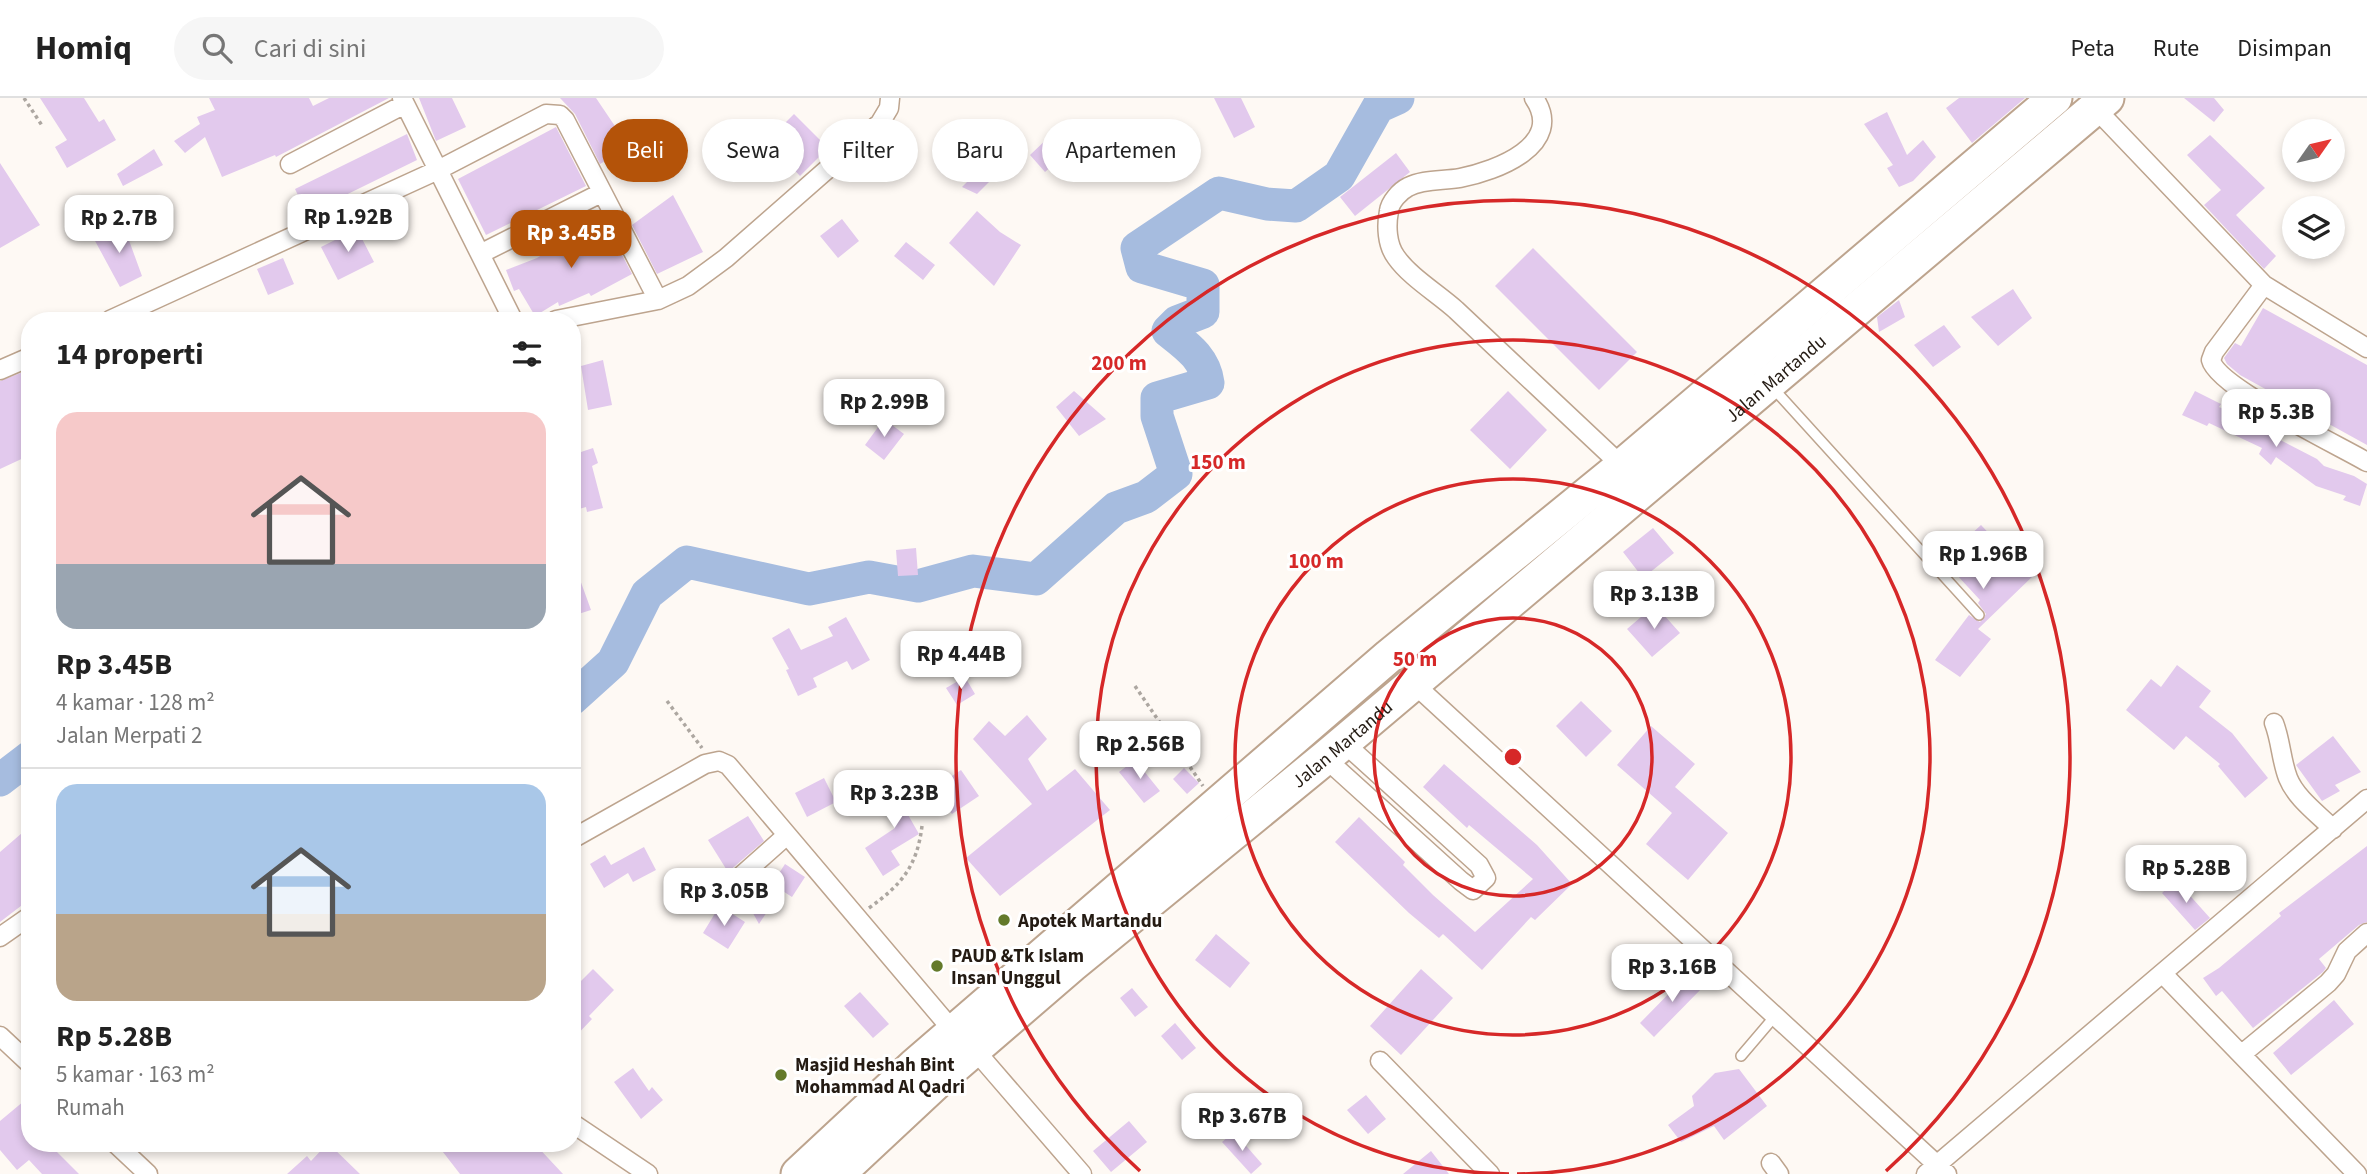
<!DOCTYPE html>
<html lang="id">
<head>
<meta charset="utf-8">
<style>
  :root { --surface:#fff; --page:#f6f6f6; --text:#222; --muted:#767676; --line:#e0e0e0; --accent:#b45309 }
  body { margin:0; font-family:"Source Sans 3",sans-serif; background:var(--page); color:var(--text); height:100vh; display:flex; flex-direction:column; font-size:26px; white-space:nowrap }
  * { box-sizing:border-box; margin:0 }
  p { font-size:23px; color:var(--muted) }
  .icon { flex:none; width:38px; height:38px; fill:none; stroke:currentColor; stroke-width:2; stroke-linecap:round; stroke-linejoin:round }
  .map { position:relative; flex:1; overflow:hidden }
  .side { position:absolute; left:21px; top:214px; width:560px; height:840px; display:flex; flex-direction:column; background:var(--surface); border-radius:28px; box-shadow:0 4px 10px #0003 }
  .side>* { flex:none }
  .banner { position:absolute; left:602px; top:21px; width:665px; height:63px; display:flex; gap:14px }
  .needle { width:46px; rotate:56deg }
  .fabs { position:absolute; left:2282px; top:21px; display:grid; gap:14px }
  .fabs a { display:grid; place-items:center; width:63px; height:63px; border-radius:50%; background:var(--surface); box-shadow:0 4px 10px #0003; font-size:35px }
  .price { position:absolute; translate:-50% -60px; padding:0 16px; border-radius:14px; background:#fff; color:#222; font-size:23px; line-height:46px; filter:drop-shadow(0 2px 4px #0008) }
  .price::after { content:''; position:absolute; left:50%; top:42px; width:21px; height:16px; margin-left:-10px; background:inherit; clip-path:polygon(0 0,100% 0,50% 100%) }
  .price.active { background:var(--accent); color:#fff }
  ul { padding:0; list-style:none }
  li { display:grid; align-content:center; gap:14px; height:371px; padding:0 35px }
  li+li { border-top:2px solid var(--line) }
  li span { display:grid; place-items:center; height:217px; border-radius:21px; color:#555 }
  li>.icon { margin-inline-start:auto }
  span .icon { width:126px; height:126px; fill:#fffc; stroke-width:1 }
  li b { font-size:30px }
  h2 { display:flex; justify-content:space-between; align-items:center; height:84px; padding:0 35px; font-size:30px }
  .pill { padding:0 24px; border-radius:32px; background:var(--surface); box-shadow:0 4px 10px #0003; font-size:24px; line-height:63px }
  .pill.active { background:var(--accent); color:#fff }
  header { display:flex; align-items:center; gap:42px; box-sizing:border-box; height:98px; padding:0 35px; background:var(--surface); border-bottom:2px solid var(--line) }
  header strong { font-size:33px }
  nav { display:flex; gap:38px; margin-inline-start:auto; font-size:24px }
  .search { width:490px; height:63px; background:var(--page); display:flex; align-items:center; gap:18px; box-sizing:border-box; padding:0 24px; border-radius:38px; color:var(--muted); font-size:26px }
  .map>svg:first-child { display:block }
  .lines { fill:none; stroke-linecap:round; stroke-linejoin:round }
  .river { stroke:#a6bcdf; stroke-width:33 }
  .building { fill:#e2c9ed }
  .lane-casing { stroke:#bda48e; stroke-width:12 }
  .street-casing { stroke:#bda48e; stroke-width:21 }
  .highway-casing { stroke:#bda48e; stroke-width:37 }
  .path { stroke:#ada7a1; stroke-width:3.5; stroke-dasharray:3.5 3.5; stroke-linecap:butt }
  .lane { stroke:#fff; stroke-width:9 }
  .street { stroke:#fff; stroke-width:18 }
  .highway { stroke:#fff; stroke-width:33 }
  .ring { fill:none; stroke:#d62828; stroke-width:3.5 }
  .poi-dot { fill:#647a2b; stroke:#fff; stroke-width:2.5 }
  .labels { text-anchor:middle; stroke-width:6; stroke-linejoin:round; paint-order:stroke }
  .street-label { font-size:19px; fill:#241b13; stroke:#fff }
  .poi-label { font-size:19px; font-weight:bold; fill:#241b13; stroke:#fff; text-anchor:start }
  .centre { fill:#d62828; stroke:#fff; stroke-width:3.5 }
  .ring-label { font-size:21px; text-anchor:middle; font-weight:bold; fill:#d62828; stroke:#fff; stroke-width:6; stroke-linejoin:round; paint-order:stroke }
</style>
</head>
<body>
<header>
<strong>Homiq</strong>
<div class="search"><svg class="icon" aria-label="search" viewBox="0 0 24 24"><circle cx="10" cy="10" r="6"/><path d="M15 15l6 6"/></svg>Cari di sini</div>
<nav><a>Peta</a><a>Rute</a><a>Disimpan</a></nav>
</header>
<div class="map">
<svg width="2367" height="1076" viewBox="0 0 2367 1076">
  <rect width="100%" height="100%" fill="#fef9f4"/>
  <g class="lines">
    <path class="river" d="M572,601L613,564L647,496L687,464L809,491L869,479L918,488L973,473L1036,481L1116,410L1146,399L1176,376L1157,318V300L1208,285C1205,260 1187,248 1168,233L1177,224L1203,214V187L1142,169L1137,150L1219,95L1267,106L1296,108L1339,78L1378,9L1398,0
      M0,682L30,659"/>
  </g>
  <path class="building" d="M40,0H84L99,24L104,21L116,42L67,70L55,49L67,42Z
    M209,0H309L313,8L329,0H389L276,59L275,57L222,79L205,39L185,55L174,43L200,26L197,19L215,12Z
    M419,0H452L466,29L436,43Z
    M560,0H596L629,49L600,66L575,16Z
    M1214,0H1241L1255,29L1234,40Z
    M1959,0H2025L1972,45L1946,10Z
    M2184,0H2214L2224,12L2214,24Z
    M1887,14L1907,57L1923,42L1936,59L1913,83L1899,89L1887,70L1893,67L1864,26Z
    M794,16L828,50L800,78L767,43Z
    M556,29L586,88L486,137L458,81Z
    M407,36L417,62L307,116L295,91Z
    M2210,37L2265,90L2236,117L2276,158L2264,171L2204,107L2221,92L2187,57Z
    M1050,38L1066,55L1045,74L1030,57Z
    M154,51L163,67L123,88L117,76Z
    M1396,55L1410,74L1355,118L1340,99Z
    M990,61L1000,73L977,96L962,89Z
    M0,65L40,127L0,150Z
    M673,97L703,154L657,176L632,127Z
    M977,113L1000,134L1021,147L994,188L949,145Z
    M603,120L632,176L591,198L589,195L559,208L558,204L535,218L519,191L514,193L506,172L537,160Z
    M842,121L859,143L838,160L820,138Z
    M123,126L142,178L120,189L94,141Z
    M357,131L374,164L338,182L321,149Z
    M906,144L935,167L923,182L894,158Z
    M1533,150L1637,254L1599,292L1495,188Z
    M283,160L294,186L268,197L257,171Z
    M2013,191L2032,220L1998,248L1971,219Z
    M1899,202L1905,219L1879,234L1877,219Z
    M2263,210L2367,267V347L2240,277L2227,266L2224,260L2235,245L2241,248Z
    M1944,227L1961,249L1933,269L1914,247Z
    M603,262L612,307L588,312L581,268Z
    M23,274L30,293V357L0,371V283Z
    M1074,293L1106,321L1079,338L1056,309Z
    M1508,293L1547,332L1510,371L1470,332Z
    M2195,293L2221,306L2219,309L2262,328L2259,331L2317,361L2324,368L2354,378L2367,386L2360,408L2343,402L2346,398L2316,388L2276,359L2271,367L2259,356L2262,350L2209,325L2207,328L2182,317Z
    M884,321L904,336L884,362L865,347Z
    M593,350L598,365L592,368L603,410L587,414L586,409L572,413V357Z
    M1981,427L2000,447L2006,440L2037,474L1978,531L1991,541L1960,579L1935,562L1969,517L1980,524L1986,516L1978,505L1980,502L1943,462Z
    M1653,430L1674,455L1643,480L1623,454Z
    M916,450L918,477L898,478L896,452Z
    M574,465L591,512L572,518V466Z
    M1655,507L1680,535L1652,559L1627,531Z
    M846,519L870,562L852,572L847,563L813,580L817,589L798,598L786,572L789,571L772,540L789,530L801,552L833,538L828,529Z
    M2177,567L2211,593L2199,609L2232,635L2268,680L2245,700L2218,668L2220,666L2186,638L2174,652L2126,612L2151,581L2161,589Z
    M965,579L975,596L957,607L946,590Z
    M1581,603L1612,633L1586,659L1556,628Z
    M1027,617L1047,641L1028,661L1047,693L1075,671L1110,712L1000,798L966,760L1032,706L973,641L989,623L1005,638Z
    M1651,628L1695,666L1675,689L1728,735L1688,782L1646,746L1672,715L1617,667Z
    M2333,638L2361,674L2335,687L2340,693L2322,703L2296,667Z
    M1135,662L1160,693L1144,705L1119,674Z
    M1444,666L1537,747L1572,786L1535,822L1531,819L1482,872L1443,836L1439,840L1409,815L1335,744L1359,719L1405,764L1403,767L1433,797L1475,834L1533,781L1469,727L1467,730L1423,689Z
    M1184,670L1199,685L1187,696L1173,681Z
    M961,672L979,698L952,716L934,690Z
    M824,680L836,704L807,719L795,695Z
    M910,685L918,697L903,708L919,736L891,753L900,767L883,778L865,750L895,730L879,706Z
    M748,718L764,743L728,774L708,742Z
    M22,735L30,746V801L0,824V754Z
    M2367,748V824L2359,827L2319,861L2326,870L2323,874L2253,930L2222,893L2216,898L2203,880L2219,870L2281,818L2279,815Z
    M644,749L656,772L633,784L628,775L604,790L590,766L605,757L611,767Z
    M785,766L805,779L792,799L772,786Z
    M2176,782L2210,820L2195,832L2162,795Z
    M759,793L774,803L759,826L749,808Z
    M723,810L745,824L728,851L703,835L717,812Z
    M1216,836L1250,865L1230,890L1195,862Z
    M593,871L614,892L589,918L592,921L572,942V892Z
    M1421,871L1453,900L1401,957L1370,928Z
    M1691,873L1705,887L1654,939L1640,925Z
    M1132,890L1148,909L1135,919L1120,900Z
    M860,894L889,926L873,940L844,908Z
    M2334,902L2354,926L2291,977L2273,955Z
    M1175,925L1196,950L1182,962L1161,938Z
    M633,970L649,993L652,989L663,1002L641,1021L614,984Z
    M1739,971L1767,1008L1724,1042L1714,1028L1681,1044L1668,1027L1694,1008L1692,998L1715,975Z
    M1366,997L1386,1021L1368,1036L1347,1012Z
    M30,998V1045H48L79,1076H42L29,1062L17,1072L0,1052V1023Z
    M1129,1023L1147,1044L1111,1074L1093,1053Z
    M1234,1034L1262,1066L1251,1076L1222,1044Z
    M328,1045L360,1076H287L307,1058L311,1063Z
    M436,1045H534L563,1076H460Z
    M1431,1053L1449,1076H1403Z"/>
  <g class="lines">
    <defs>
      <path id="lane" d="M1773,290L1979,517
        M1741,958L1775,918"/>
      <path id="street" d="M402,0L513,222
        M1534,0C1566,47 1496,73 1460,80C1443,83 1423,81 1408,89C1400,93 1390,104 1389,113C1386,128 1387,147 1396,159C1410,179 1437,195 1456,212C1511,264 1567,316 1622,368
        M2095,10L2264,187L2367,250
        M290,66L405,6
        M480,156L601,95
        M2264,187L2214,254L2211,262C2217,289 2338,347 2367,364
        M110,222L438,72L546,16L560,17L565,22L658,202
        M556,222L658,202L688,188L726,160L880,25L889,10L890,0
        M0,272L30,259
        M1412,584L1947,1076
        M2274,625C2281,643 2281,662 2288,680C2296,700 2317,715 2333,731
        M1325,660L1461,783L1473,792L1486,780L1479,767L1343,644
        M572,741L705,666L719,663L728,667L954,934
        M715,801L787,737
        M0,839L30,818
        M2163,876L2357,1076
        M0,938L30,966
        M974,951L1082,1076
        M2242,956L2328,885L2336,876L2347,853L2367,835
        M1380,963L1490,1076
        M572,1025L648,1076
        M115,1045L148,1076
        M1771,1065L1779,1076
        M1926,1076L2367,701"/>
      <g id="highway">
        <path d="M798,1076L914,968L1389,558L1622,368L2055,0"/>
        <path id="s1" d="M838,1076L942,979L1072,867L1325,660L2107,0"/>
      </g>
    </defs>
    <use href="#lane" class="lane-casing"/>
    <use href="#street" class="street-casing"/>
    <use href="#highway" class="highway-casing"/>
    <path class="path" d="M24,0L43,29
      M1135,588L1203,688
      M667,603L702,650
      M869,810C901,787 917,769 922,728"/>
    <use href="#lane" class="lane"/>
    <use href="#street" class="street"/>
    <use href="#highway" class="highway"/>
  </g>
  <g class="ring">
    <circle cx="1513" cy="659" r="139"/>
    <circle cx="1513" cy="659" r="278"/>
    <path d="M1509 1076A417 417 0 1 1 1517 1076"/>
    <path d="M1140 1073A557 557 0 1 1 1886 1073"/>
  </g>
  <g class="poi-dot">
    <circle cx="1004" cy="822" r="7"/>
    <circle cx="937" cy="868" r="7"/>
    <circle cx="781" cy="977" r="7"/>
  </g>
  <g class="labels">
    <g class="street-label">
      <text dy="7" stroke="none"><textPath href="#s1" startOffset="1230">Jalan Martandu</textPath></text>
      <text dy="7" stroke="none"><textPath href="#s1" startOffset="663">Jalan Martandu</textPath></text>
    </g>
    <g class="poi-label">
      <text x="1018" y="829">Apotek Martandu</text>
      <text x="951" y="864">PAUD &amp;Tk Islam<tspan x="951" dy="22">Insan Unggul</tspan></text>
      <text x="795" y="973">Masjid Heshah Bint<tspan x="795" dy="22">Mohammad Al Qadri</tspan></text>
    </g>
  </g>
  <circle cx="1513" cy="659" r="10" class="centre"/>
  <g class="ring-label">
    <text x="1119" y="272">200 m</text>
    <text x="1218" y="371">150 m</text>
    <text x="1316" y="470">100 m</text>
    <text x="1415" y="568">50 m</text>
  </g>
</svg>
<div class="fabs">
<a><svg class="needle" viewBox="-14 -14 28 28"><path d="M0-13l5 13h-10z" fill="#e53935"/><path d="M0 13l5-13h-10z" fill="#767676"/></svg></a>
<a><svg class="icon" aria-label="layers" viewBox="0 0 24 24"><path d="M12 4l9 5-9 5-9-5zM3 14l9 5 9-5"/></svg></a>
</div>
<b class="price" style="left:348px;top:156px">Rp 1.92B</b>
<b class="price" style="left:119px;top:157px">Rp 2.7B</b>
<b class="price active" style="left:571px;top:172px">Rp 3.45B</b>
<b class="price" style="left:884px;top:341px">Rp 2.99B</b>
<b class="price" style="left:2276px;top:351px">Rp 5.3B</b>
<b class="price" style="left:1983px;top:493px">Rp 1.96B</b>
<b class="price" style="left:1654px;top:533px">Rp 3.13B</b>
<b class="price" style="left:961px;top:593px">Rp 4.44B</b>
<b class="price" style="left:1140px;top:683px">Rp 2.56B</b>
<b class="price" style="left:894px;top:732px">Rp 3.23B</b>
<b class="price" style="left:2186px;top:807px">Rp 5.28B</b>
<b class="price" style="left:724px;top:830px">Rp 3.05B</b>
<b class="price" style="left:1672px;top:906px">Rp 3.16B</b>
<b class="price" style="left:1242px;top:1055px">Rp 3.67B</b>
<div class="banner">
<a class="pill active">Beli</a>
<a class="pill">Sewa</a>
<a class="pill">Filter</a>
<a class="pill">Baru</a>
<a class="pill">Apartemen</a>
</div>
<section class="side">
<h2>14 properti<svg class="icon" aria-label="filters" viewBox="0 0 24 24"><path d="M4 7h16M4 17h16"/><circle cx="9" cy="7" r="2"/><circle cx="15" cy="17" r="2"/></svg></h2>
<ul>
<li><span style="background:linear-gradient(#f6c9c9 70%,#9aa5b1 0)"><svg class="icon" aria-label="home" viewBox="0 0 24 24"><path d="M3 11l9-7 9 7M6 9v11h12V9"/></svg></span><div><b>Rp 3.45B</b><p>4 kamar · 128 m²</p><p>Jalan Merpati 2</p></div></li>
<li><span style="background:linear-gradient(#a9c7e8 60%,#b9a48a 0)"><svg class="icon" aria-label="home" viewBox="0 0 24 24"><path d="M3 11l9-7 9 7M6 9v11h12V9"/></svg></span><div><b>Rp 5.28B</b><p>5 kamar · 163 m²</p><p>Rumah</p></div></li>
</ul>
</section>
</div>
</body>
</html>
